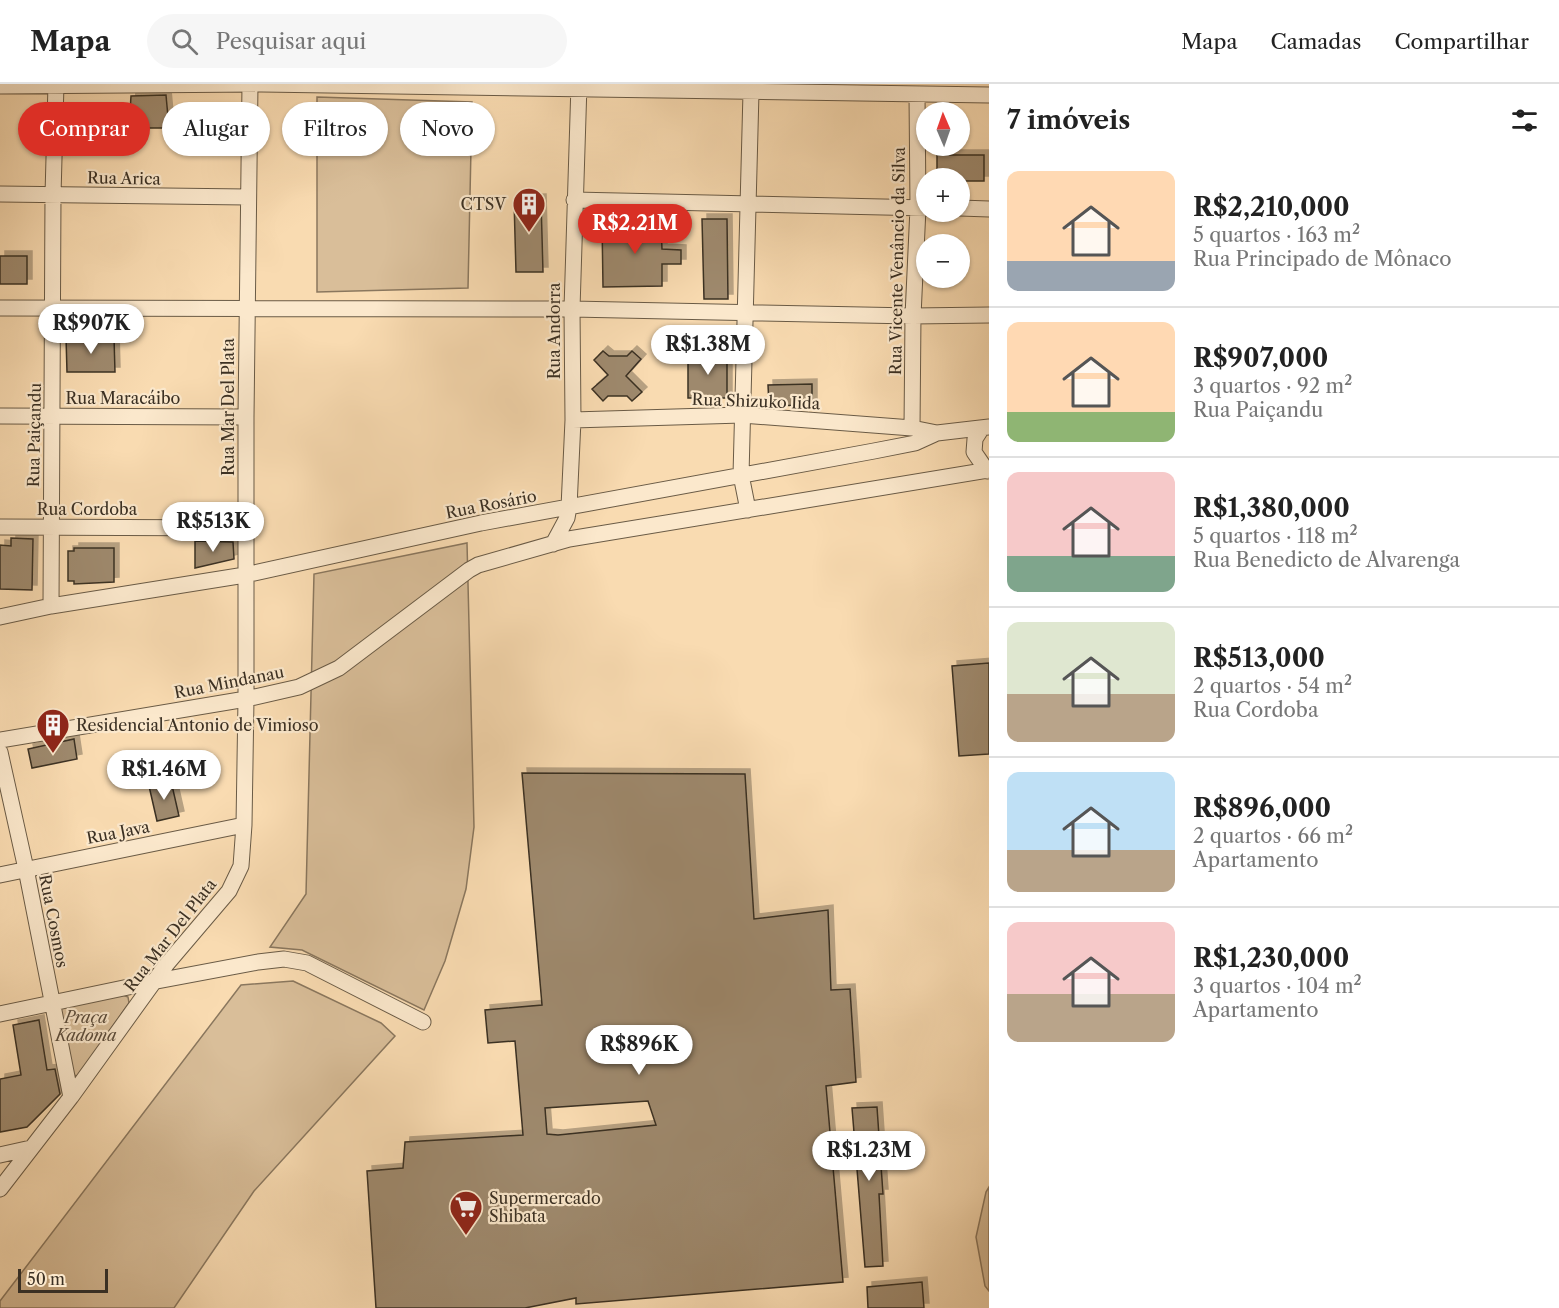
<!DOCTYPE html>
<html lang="pt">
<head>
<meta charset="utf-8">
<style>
  :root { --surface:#fff; --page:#f6f6f6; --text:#222; --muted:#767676; --line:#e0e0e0; --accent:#d93025 }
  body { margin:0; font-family:"Libre Caslon Text",serif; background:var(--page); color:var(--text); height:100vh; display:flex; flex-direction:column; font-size:22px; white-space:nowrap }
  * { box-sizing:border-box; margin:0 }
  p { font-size:20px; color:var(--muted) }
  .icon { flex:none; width:33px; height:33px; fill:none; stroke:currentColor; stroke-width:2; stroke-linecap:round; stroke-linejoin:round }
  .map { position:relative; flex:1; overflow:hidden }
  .details { display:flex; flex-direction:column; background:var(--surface); width:570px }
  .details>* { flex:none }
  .banner { position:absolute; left:18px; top:18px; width:570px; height:54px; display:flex; gap:12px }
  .needle { width:39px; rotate:358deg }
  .buttons { position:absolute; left:916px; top:18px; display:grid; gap:12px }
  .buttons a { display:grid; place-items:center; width:54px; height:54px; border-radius:50%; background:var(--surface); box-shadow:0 2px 4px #0004; font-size:30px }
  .scale { position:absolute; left:18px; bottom:15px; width:90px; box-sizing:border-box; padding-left:6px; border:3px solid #3b3023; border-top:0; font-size:16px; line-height:21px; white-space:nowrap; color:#3b3023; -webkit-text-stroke:4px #fbe8cc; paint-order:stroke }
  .price { position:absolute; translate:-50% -51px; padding:0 14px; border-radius:21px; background:#fff; color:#222; font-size:20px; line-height:39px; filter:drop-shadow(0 2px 3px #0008) }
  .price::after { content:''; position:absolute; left:50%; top:36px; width:18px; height:14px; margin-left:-9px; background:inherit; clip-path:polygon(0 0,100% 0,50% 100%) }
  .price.selected { background:var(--accent); color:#fff }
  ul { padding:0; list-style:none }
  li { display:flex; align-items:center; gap:18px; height:150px; padding:0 18px }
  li+li { border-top:2px solid var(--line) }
  li span { display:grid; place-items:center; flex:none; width:168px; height:120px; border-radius:12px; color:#555 }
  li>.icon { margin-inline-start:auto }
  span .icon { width:72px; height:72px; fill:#fffc; stroke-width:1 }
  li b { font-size:26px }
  h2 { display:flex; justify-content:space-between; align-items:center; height:72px; padding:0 18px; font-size:26px }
  .pill { padding:0 21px; border-radius:27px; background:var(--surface); box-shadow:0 2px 4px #0004; font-size:21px; line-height:54px }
  .pill.selected { background:var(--accent); color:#fff }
  header { display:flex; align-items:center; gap:36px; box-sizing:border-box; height:84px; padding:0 30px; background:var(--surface); border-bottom:2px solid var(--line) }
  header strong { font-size:28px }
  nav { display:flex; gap:33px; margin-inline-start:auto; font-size:21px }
  .search { width:420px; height:54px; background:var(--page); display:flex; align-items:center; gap:15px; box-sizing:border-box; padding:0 21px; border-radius:33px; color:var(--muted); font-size:22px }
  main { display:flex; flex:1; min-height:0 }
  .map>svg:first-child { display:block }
  .green { fill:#d9be99; stroke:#8a775e; stroke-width:1.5 }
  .building { fill:#9e896d; stroke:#3b3023; stroke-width:1.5; fill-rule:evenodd; filter:url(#shadow) }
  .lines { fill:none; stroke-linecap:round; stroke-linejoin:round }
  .minor-casing { stroke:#6a5b46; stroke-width:17 }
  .minor { stroke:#fbe8cc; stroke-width:15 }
  .labels { text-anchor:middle; stroke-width:4.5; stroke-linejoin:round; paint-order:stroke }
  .street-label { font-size:16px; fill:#3b3023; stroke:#fbe8cc }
  .poi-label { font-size:16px; fill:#3b3023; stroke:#fbe8cc; text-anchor:start }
  .park-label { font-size:16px; font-style:italic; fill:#5b4c3b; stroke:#fbe8cc }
</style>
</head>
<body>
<header>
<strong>Mapa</strong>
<div class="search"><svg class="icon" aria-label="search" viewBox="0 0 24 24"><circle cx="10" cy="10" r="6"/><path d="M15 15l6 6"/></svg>Pesquisar aqui</div>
<nav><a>Mapa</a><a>Camadas</a><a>Compartilhar</a></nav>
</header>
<main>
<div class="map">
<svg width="989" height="1224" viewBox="0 0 989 1224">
  <defs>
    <filter id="shadow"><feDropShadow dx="5" dy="-5" stdDeviation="0" flood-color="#0004"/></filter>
  </defs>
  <rect width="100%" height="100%" fill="#f9dbb1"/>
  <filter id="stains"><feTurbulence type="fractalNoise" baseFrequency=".00333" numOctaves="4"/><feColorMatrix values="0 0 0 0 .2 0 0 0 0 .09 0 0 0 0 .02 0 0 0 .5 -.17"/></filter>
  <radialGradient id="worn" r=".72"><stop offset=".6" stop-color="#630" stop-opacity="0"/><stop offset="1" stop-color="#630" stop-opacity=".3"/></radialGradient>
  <path class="green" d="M317,13L472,18L468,204L317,208Z
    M467,459L474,743L466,805L445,877L424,926L302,866L270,863L306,810L314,490Z
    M293,897L381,939L395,952L254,1107L174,1224H0V1217L241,901Z
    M123,911L128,913L129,919L78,992L73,991L58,924Z
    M989,1103V1207L985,1202L976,1153L986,1108Z"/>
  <path class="building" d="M166,11L169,44H129L131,12Z
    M937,71H984V97H960V94H937Z
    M541,115L543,188H516L514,116Z
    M702,135H727L728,215H704Z
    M602,138L661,139L662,165L681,166V180H662V202L603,203Z
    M0,172H27V200H0Z
    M66,253H114L115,288H67Z
    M603,267L609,272H627L632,267L641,275L626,292L642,308L632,317L627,312H608L603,317L592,305L608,291L594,276Z
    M688,271H727V314H688Z
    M812,300V322L769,321L768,301Z
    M11,454L33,455L32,506L0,505V461L11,462Z
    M195,457L233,458L234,475L195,484Z
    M74,464H114V498L74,500V497H68V467H74Z
    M989,579V670L959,672L952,582Z
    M74,655L77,675L32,684L28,665Z
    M522,689L745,690L754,835L828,826L831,906L850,905L856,998L826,1002L843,1198L576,1220V1214L525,1224H376L367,1087L403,1084L405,1058L523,1051L515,957L488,959L485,926L542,921ZM648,1017L656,1041L558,1051L547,1050L545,1024Z
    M171,697L179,732L157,737L149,702Z
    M39,936L47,986L55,985L60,1010L27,1043L0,1048V995L21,991L13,941Z
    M877,1023L883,1110H879L883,1182L865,1183L852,1024Z
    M922,1198L924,1224H868L867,1203Z"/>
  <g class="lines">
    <defs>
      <path id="minor" d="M0,2L262,0L989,11
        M0,110L247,113
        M574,116L927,124
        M960,124L989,125
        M0,224L572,225L913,232L989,231
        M0,332L246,333
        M573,336L742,331L912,344L937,349
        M912,344L913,232L918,124L917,11
        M982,344L975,355L974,368L987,387
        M748,426L741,391L751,8
        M0,443L246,444
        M553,460L567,434L569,423L573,336L572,225L579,0
        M51,522L53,111L56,0
        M0,533L51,522L245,491L481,439L874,367L915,359L937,349L989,343
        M0,656L246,615L299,603L339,584L469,486L478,481L569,455L989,386
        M0,668L26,785L71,1013
        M0,791L244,741
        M0,930L157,897L258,878L284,875L307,879L423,938
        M0,1071L31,1064
        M0,1105L71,1013L166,881L229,807L241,782L244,741L246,615V333L250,0"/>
    </defs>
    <use href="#minor" class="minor-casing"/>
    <use href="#minor" class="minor"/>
  </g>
  <defs>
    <symbol id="building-pin" viewBox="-11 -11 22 30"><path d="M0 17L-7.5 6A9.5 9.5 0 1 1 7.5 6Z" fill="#8f2418" stroke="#fbe8cc"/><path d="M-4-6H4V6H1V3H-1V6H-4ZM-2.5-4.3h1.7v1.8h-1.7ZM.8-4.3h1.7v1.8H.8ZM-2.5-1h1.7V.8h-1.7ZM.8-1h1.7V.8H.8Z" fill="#fff"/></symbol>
    <symbol id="supermarket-pin" viewBox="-11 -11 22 30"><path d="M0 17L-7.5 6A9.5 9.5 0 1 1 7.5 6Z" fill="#8f2418" stroke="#fbe8cc"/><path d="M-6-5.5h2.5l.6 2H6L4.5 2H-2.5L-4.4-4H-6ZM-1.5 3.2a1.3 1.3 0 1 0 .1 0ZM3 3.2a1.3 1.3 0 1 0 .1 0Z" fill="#fff"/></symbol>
  </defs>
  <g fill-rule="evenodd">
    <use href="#building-pin" x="510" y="101" width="38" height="52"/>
    <use href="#building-pin" x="34" y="622" width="38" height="52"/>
    <use href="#supermarket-pin" x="447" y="1104" width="38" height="52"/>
  </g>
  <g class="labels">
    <g class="street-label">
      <text transform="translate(124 94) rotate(1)" y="6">Rua Arica</text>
      <text transform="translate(897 177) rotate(-89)" y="6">Rua Vicente Venâncio da Silva</text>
      <text transform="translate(554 247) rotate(-90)" y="6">Rua Andorra</text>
      <text x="123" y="320">Rua Maracáibo</text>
      <text transform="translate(756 317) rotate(2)" y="6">Rua Shizuko Iida</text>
      <text transform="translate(228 323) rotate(-90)" y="6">Rua Mar Del Plata</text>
      <text transform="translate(34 351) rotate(-89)" y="6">Rua Paiçandu</text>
      <text transform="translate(491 420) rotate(-11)" y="6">Rua Rosário</text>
      <text x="87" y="431">Rua Cordoba</text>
      <text transform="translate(229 598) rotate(-11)" y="6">Rua Mindanau</text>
      <text transform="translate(118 748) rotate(-11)" y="6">Rua Java</text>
      <text transform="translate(54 837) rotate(79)" y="6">Rua Cosmos</text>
      <text transform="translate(170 851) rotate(-52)" y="6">Rua Mar Del Plata</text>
    </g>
    <g class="poi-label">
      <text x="506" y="126" text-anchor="end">CTSV</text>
      <text x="76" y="647">Residencial Antonio de Vimioso</text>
      <text x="489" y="1120">Supermercado<tspan x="489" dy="18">Shibata</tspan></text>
    </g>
    <g class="park-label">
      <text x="86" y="939">Praça<tspan x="86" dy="18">Kadoma</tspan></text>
    </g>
  </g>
  <rect width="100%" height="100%" filter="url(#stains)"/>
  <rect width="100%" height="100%" fill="url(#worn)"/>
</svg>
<div class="buttons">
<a><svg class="needle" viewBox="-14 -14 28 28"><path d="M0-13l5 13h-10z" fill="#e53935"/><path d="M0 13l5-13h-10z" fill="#767676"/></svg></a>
<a>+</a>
<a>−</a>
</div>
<div class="scale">50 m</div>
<b class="price selected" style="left:635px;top:171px">R$2.21M</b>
<b class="price" style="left:91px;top:271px">R$907K</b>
<b class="price" style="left:708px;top:292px">R$1.38M</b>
<b class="price" style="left:213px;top:469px">R$513K</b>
<b class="price" style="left:164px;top:717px">R$1.46M</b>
<b class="price" style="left:639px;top:992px">R$896K</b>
<b class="price" style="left:869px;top:1098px">R$1.23M</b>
<div class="banner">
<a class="pill selected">Comprar</a>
<a class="pill">Alugar</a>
<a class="pill">Filtros</a>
<a class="pill">Novo</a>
</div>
</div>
<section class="details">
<h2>7 imóveis<svg class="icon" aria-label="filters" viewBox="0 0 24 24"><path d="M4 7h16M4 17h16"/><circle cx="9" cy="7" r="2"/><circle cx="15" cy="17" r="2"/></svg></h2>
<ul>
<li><span style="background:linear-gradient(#ffd9b3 75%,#9aa5b1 0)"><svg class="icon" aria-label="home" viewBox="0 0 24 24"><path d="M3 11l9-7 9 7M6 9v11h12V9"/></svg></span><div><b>R$2,210,000</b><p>5 quartos · 163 m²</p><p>Rua Principado de Mônaco</p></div></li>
<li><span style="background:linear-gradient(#ffd9b3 75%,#8fb573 0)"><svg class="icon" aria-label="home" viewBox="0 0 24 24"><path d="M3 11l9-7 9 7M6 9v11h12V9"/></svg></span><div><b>R$907,000</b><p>3 quartos · 92 m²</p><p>Rua Paiçandu</p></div></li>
<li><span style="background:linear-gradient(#f6c9c9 70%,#7fa58c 0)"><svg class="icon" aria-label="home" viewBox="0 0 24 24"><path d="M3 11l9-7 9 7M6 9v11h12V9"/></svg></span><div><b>R$1,380,000</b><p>5 quartos · 118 m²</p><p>Rua Benedicto de Alvarenga</p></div></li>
<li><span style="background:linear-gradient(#dfe7d0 60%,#b9a48a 0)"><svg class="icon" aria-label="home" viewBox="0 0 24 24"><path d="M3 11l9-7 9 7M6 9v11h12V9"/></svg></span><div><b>R$513,000</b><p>2 quartos · 54 m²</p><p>Rua Cordoba</p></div></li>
<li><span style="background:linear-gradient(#bfe0f5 65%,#b9a48a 0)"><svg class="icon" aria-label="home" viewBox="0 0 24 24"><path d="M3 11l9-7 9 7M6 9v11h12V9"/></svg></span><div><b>R$896,000</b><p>2 quartos · 66 m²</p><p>Apartamento</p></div></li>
<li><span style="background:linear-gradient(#f6c9c9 60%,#b9a48a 0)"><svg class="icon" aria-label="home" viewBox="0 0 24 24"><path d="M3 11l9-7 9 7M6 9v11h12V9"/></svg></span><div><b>R$1,230,000</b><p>3 quartos · 104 m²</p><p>Apartamento</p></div></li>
</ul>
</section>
</main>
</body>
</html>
